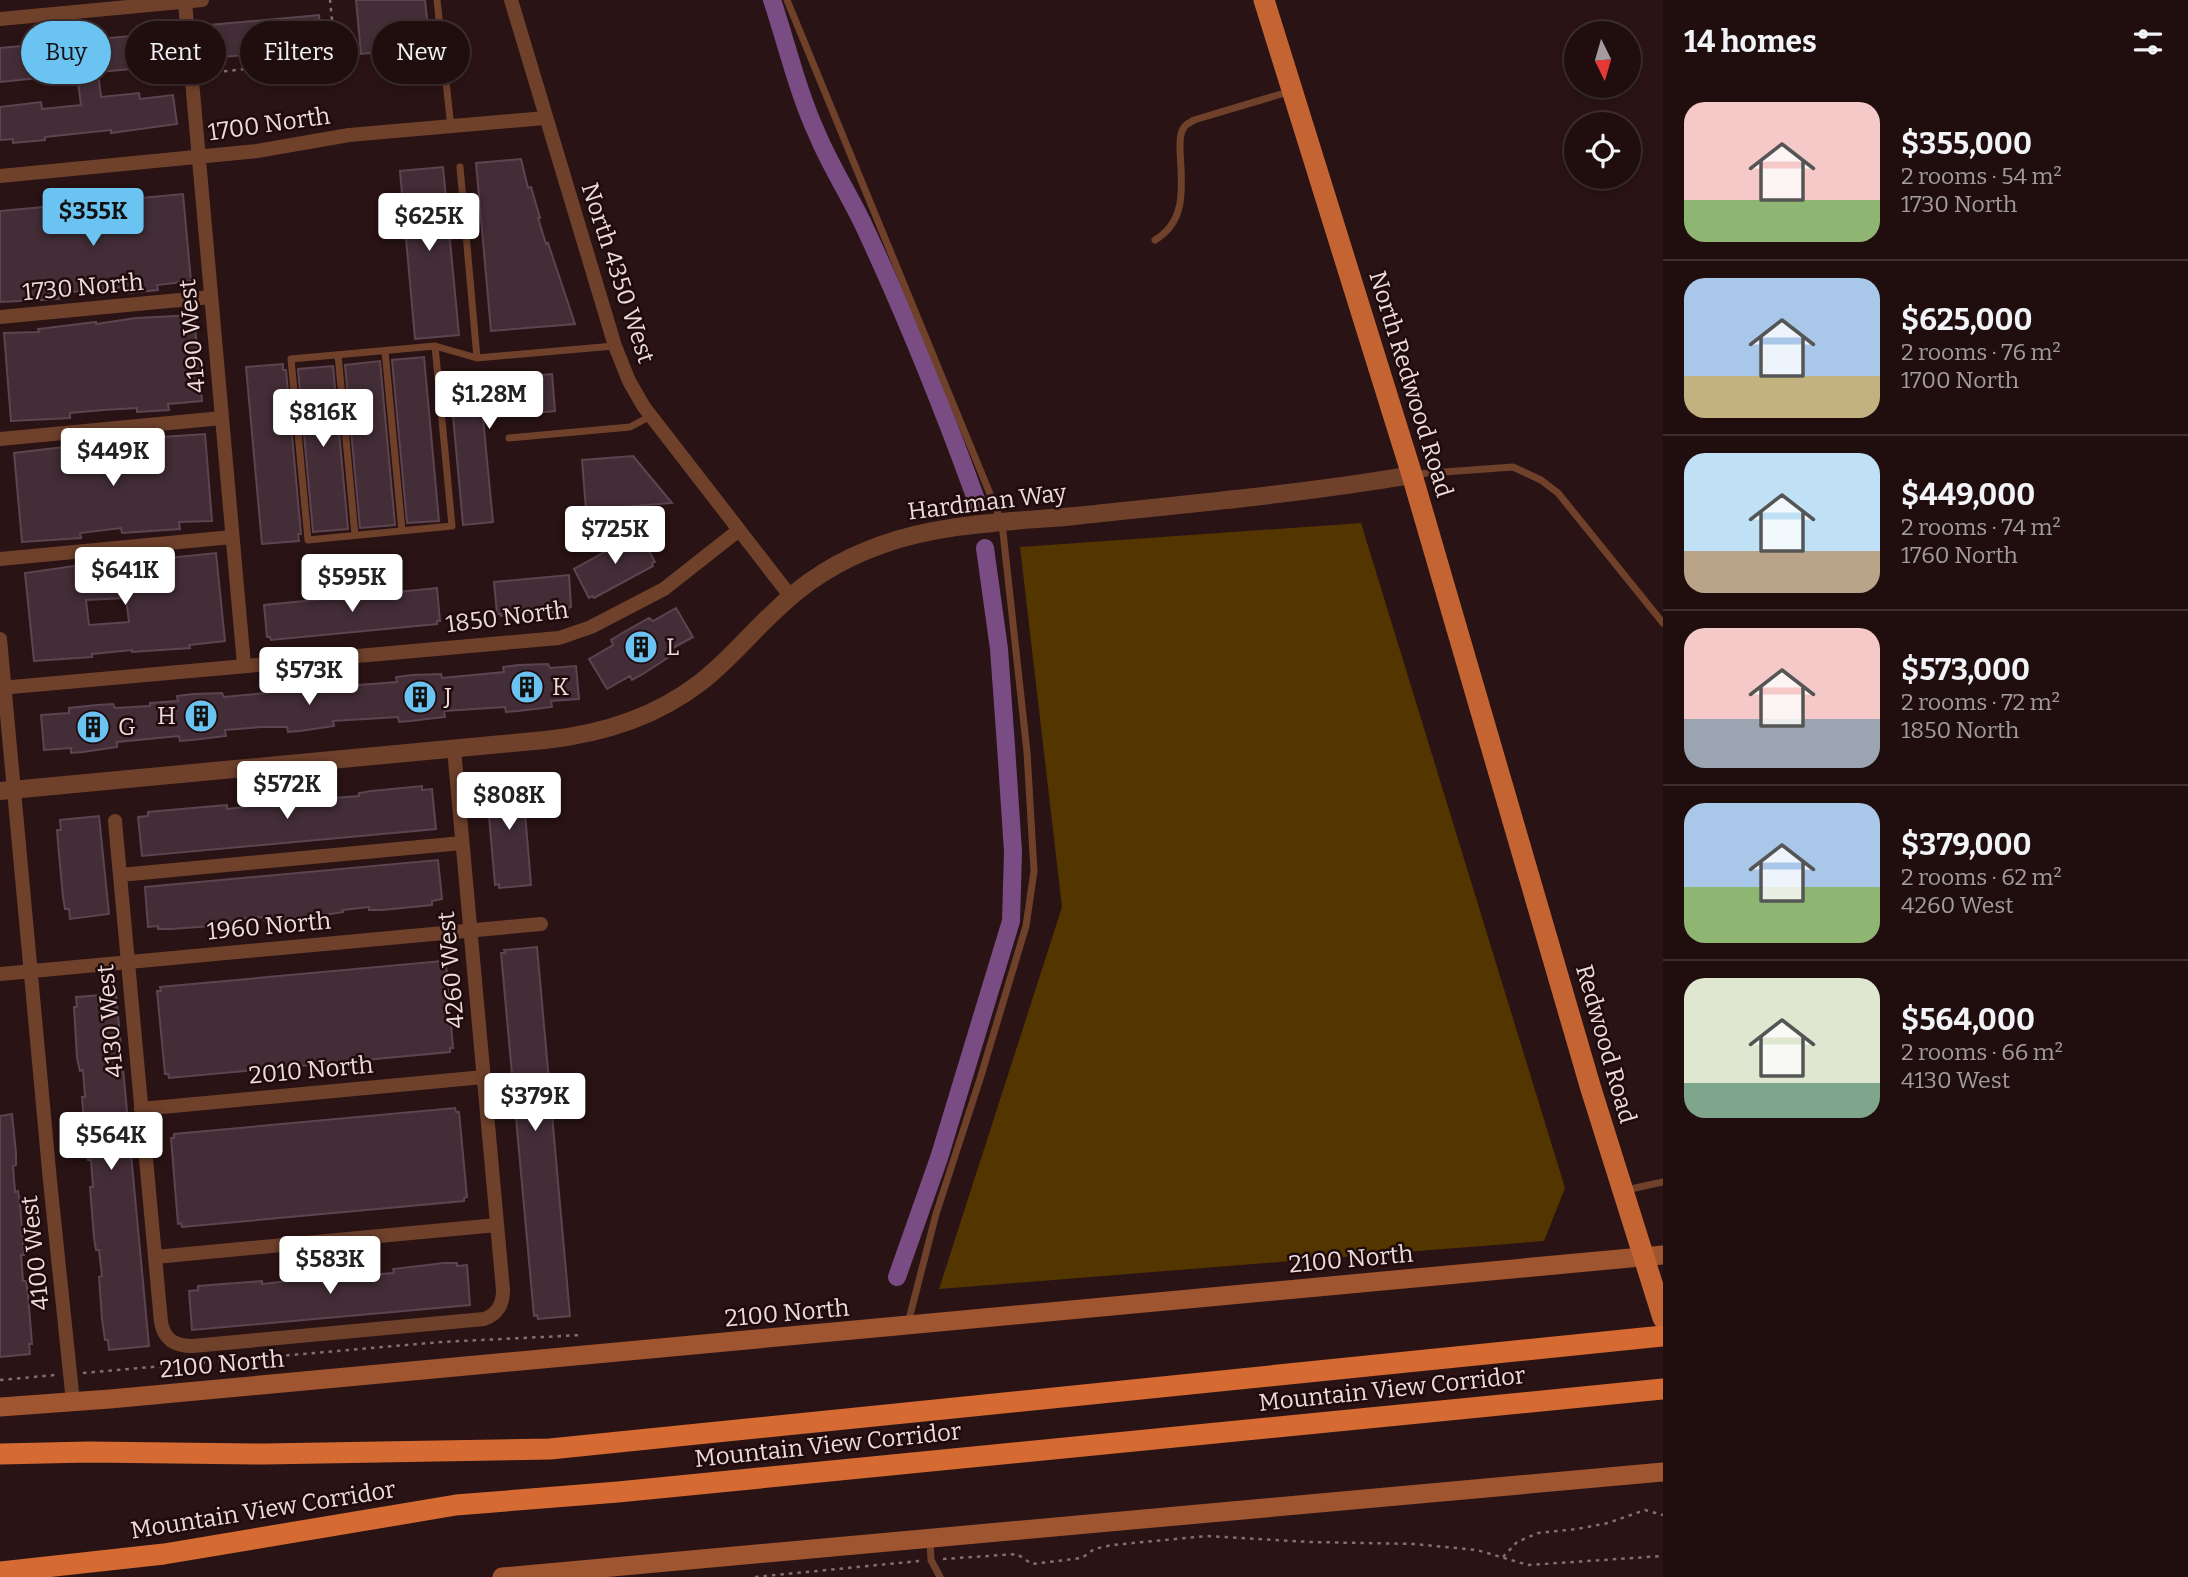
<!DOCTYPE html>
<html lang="en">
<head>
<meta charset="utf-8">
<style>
  :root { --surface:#200e0f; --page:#281718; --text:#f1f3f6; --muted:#a29c9e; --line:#3d2e2f; --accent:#6bc3f2 }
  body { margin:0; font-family:Bitter,serif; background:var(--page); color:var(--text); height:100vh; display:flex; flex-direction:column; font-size:26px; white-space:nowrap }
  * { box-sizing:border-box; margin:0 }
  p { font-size:23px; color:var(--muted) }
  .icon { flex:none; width:38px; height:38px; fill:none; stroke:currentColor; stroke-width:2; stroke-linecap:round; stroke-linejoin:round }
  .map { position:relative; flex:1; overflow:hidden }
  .drawer { display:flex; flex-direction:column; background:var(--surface); width:525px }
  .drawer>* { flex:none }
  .top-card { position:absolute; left:21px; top:21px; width:665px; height:63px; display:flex; gap:14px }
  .needle { width:46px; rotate:175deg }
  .controls { position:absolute; left:1564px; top:21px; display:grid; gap:14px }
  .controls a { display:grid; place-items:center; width:77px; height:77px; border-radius:50%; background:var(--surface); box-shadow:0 4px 10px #0003,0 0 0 2px var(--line); font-size:35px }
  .price { position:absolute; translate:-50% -60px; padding:0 16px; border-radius:7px; background:#fff; color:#222; font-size:23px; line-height:46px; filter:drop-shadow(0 2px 4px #0008) }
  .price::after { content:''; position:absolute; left:50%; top:42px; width:21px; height:16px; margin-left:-10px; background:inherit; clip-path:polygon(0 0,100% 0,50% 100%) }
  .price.on { background:var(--accent); color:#111 }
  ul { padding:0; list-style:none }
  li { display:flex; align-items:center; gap:21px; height:175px; padding:0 21px }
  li+li { border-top:2px solid var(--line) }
  li span { display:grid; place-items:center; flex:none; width:196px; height:140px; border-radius:21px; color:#555 }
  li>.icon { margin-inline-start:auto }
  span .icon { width:84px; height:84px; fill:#fffc; stroke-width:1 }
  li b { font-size:30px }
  h2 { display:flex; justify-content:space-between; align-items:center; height:84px; padding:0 21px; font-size:30px }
  .pill { padding:0 24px; border-radius:32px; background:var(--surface); box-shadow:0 4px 10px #0003,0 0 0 2px var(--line); font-size:24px; line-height:63px }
  .pill.on { background:var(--accent); color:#111 }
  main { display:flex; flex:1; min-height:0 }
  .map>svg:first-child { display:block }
  .green { fill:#533500 }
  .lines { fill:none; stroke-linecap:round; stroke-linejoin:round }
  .canal { stroke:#794c84; stroke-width:18 }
  .building { fill:#432d37; stroke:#5c4450; stroke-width:2; fill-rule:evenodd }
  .path { stroke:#836f70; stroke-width:2.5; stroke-dasharray:3.5 5; stroke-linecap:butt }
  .service { stroke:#6f412b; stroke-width:7 }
  .minor { stroke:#6f412b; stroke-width:14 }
  .tertiary { stroke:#6f412b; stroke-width:18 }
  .secondary { stroke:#9f5530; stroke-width:19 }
  .primary { stroke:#c46432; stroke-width:21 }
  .trunk { stroke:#d56b32; stroke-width:21 }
  .labels { text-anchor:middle; stroke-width:5; stroke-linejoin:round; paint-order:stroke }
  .street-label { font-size:24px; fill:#ebdbdb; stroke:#1f0a0c }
  .poi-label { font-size:24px; fill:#ebdbdb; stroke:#1f0a0c; text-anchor:start }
</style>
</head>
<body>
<main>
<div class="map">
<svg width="1663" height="1577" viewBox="0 0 1663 1577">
  <rect width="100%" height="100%" fill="#2a1314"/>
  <path class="green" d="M1361,523L1565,1188L1544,1241L939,1289L1062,907L1020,547Z"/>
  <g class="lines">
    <path class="canal" d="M772,0C787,45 798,93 818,136C831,167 850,196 864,226C906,316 943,408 977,502
      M897,1277L939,1158L1011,921L1013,852L1006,746L999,649L985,548"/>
  </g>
  <path class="building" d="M356,0H425L430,47L361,54Z
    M319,15L322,48L212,58L209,25Z
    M163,33L166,66L98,72L101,97L139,93L140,99L173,95L177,124L111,133V130L45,137V140L13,143V139L0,140V107L41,102L42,109L81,105L77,74L0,82V48Z
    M521,159L528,188L531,187L540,218H538L546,244L548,243L575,324L491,331L476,163Z
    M443,167L459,335L415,339L400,171Z
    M183,194L191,281L157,285L158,290L127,293L126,287L59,293V299L0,302V211Z
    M194,315L202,401L168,404L169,410L137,412V408L103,410L70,413V418L11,421L4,333L39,332L38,329L96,322V324L136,318Z
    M424,357L439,521L407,523L392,360Z
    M380,361L395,525L360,528L345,365Z
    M283,364V370H286L301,534H298L299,541L262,544L246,367Z
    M333,366L348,529L313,532L298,369Z
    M552,374L555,411L483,418L493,522L463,525L450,383Z
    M205,434L212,521L179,522L180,529L122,533L121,528L80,533L81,538L22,542L14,453L106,442L107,445L147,440V438Z
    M633,456L672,503L586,510L582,460Z
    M639,533L655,562L652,563L653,566L594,598L592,596L589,598L574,569Z
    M216,553L225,641L189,645L190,648L132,652V650L92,654V657L34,661L25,573L88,564L119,563ZM126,598L129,622L89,625L86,600Z
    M569,575L571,607L568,608V611L501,616L500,614H497L494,582Z
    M437,588L440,621H437V624L271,640L270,637H267L264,605Z
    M676,608L693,637L669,650L672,655L643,674L632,680L630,676L607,689L589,659L613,645L611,640L624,632L649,618L653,621Z
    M548,664L550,668L576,666L579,699L551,701L552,707L518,711L506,712L505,707L444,711L445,717L410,721L399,722L398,717L333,721L334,726L300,731L288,732L287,727H261L225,730L226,736L192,740L180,741L179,736L117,742V747L83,752L71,753V748L44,750L41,715L69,713V708L97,705L113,704L115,708L150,706V703L178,701L177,696L193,694L222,693L224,697L286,691V687L301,685L330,683L332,687L397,682L396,677L412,675L441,674L442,678L504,672L503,667L519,665Z
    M522,776L531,885L499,888V884L495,885L486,782H490L489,779Z
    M422,786V790L432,789L436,829L142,856L138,817L148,816V812L215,806L227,805V809L254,806L253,803L265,801L320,796L332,795L333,798L359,796V793L371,791Z
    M99,816L109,914L70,919L69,909H65L63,897L58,843L57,830H61L60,820Z
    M438,860L442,899L432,901V905L382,910H369V907L343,910V912L331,914L276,920H264V917L237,919L238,923L225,925L171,929H158V926L148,927L145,887Z
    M537,947L570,1316L538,1319L537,1315L534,1316L501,953H505L504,950Z
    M442,961V965L446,964L453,1048H450V1052L169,1078L168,1074H165L157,991H161L160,987Z
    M116,994L149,1346L109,1350L108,1340H105L102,1319L99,1277L102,1276L99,1250H96L94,1238L90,1187H93L91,1160H88L86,1148L82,1097H85L83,1070L80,1071L77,1058L74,1007H77L76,997Z
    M455,1108L456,1112H459L467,1197L464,1198V1201L182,1227L181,1223L178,1224L171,1138H174V1134Z
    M12,1114L16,1153V1165L13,1166L15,1192L18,1191L20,1204L24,1255H21L23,1281H26L28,1294L32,1344H29L30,1354L0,1357V1116Z
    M444,1263H457V1266L467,1265L470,1305L192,1330L189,1291L198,1290V1286L262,1281V1284L288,1281V1278L300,1276L354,1271H367V1275L394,1273L393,1269Z"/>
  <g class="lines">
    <path class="path" d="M207,73L336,60L330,0
      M83,1373L441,1342L582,1335
      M0,1380L55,1375
      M1503,1557L1517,1542L1538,1533L1577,1529L1608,1523L1645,1510L1663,1515
      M943,1559L1017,1554L1032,1564L1082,1558L1094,1549L1112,1545L1207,1536L1311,1542L1414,1544L1477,1550L1528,1565L1663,1556
      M755,1577L919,1561"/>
    <path class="service" d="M437,0L451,127
      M787,0L1002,523L1027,752L1034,871L1026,926L980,1079L936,1214L908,1323
      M460,167L477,358
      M1155,240C1189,220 1181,182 1180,148C1180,140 1180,132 1185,126C1187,124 1191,122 1194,120L1288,92
      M435,346L452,526L308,540L291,359L435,346L477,358L614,346
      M385,351L402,531
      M338,355L355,535
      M509,438L630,427L651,416
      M1416,474L1513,467L1541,480L1558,493L1663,623
      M1626,1190L1663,1182
      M930,1541L931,1560L940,1577"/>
    <path class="minor" d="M511,0L615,346L629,381L644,407L791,597
      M185,2L244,665
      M0,19L202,0
      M0,176L257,151L349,135L545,118
      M0,317L211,297
      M0,439L222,418
      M0,559L232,537
      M0,639L50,1181L73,1402
      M0,688L559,638L591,627L664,589L739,530
      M115,821L161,1322C164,1340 175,1346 193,1346L484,1319C498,1314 503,1304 503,1290L454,749
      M120,875L462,843
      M0,974L541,924
      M141,1109L484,1077
      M155,1257L497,1225"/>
    <path class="tertiary" d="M0,791L545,740C601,734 656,717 701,682C728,661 749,635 774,612C804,582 841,559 881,545C942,523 1010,522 1075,516C1187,504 1300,494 1412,475"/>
    <path class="secondary" d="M0,1407L110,1399L1663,1255
      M502,1577L1663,1472"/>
    <path class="primary" d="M1264,0L1412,475L1591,1089L1663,1318"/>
    <path class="trunk" d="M0,1454L89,1452L264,1454L550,1449L1663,1336
      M0,1572L164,1554L456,1505L618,1492L1663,1389"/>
  </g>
  <defs>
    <symbol id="building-disc" viewBox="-11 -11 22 22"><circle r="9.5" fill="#6bc3f2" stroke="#1f0a0c"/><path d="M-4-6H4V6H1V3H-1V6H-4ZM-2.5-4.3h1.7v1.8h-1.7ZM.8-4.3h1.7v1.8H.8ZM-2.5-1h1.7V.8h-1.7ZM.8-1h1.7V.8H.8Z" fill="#111"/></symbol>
  </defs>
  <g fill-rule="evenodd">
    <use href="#building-disc" x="622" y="628" width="38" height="38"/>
    <use href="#building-disc" x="508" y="668" width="38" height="38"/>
    <use href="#building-disc" x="401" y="678" width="38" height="38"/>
    <use href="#building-disc" x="182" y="697" width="38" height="38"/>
    <use href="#building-disc" x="74" y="708" width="38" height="38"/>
  </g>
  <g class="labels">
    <g class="street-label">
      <text transform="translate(269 124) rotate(-8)" y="8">1700 North</text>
      <text transform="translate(618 273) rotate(72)" y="8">North 4350 West</text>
      <text transform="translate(83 287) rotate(-5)" y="8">1730 North</text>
      <text transform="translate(192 336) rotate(-95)" y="8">4190 West</text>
      <text transform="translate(1411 384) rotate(73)" y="8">North Redwood Road</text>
      <text transform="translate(987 502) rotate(-7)" y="8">Hardman Way</text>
      <text transform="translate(507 617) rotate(-7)" y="8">1850 North</text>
      <text transform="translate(269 926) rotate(-5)" y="8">1960 North</text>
      <text transform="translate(451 970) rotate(-95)" y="8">4260 West</text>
      <text transform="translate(110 1021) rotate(-95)" y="8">4130 West</text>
      <text transform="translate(1606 1044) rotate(74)" y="8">Redwood Road</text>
      <text transform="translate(311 1070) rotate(-5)" y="8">2010 North</text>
      <text transform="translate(35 1253) rotate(-96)" y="8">4100 West</text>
      <text transform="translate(1351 1259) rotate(-5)" y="8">2100 North</text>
      <text transform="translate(787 1313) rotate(-5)" y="8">2100 North</text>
      <text transform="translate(222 1364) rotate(-5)" y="8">2100 North</text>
      <text transform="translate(1392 1389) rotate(-6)" y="8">Mountain View Corridor</text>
      <text transform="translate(828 1445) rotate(-6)" y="8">Mountain View Corridor</text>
      <text transform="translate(263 1510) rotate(-9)" y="8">Mountain View Corridor</text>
    </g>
    <g class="poi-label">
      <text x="666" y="655">L</text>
      <text x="552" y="695">K</text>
      <text x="444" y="705">J</text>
      <text x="176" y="724" text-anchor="end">H</text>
      <text x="118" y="735">G</text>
    </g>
  </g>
</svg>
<div class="controls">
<a><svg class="needle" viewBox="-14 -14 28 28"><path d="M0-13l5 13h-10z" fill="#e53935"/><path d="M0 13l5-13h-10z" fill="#a29c9e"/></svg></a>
<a><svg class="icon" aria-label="locate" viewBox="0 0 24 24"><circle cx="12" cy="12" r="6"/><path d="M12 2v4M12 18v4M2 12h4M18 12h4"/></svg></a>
</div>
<b class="price on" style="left:93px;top:248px">$355K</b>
<b class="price" style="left:429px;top:253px">$625K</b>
<b class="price" style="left:489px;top:431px">$1.28M</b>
<b class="price" style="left:323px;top:449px">$816K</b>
<b class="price" style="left:113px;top:488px">$449K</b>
<b class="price" style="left:615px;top:566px">$725K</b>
<b class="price" style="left:125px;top:607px">$641K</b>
<b class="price" style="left:352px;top:614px">$595K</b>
<b class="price" style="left:309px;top:707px">$573K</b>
<b class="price" style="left:287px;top:821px">$572K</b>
<b class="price" style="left:509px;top:832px">$808K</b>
<b class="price" style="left:535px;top:1133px">$379K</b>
<b class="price" style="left:111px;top:1172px">$564K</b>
<b class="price" style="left:330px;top:1296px">$583K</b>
<div class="top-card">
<a class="pill on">Buy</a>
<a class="pill">Rent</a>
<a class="pill">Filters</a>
<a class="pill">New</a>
</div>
</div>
<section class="drawer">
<h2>14 homes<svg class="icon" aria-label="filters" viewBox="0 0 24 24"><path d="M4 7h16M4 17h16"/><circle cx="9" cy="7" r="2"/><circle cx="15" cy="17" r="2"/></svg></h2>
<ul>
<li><span style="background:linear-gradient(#f6c9c9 70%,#8fb573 0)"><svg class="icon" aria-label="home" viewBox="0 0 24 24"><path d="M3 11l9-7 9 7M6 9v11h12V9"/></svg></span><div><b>$355,000</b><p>2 rooms · 54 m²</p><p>1730 North</p></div></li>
<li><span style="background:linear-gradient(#a9c7e8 70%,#c2b280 0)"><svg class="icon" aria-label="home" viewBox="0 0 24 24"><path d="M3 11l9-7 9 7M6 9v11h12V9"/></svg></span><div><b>$625,000</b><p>2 rooms · 76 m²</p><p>1700 North</p></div></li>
<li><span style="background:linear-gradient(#bfe0f5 70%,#b9a48a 0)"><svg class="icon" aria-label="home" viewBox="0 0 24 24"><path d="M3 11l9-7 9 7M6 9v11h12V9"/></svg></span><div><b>$449,000</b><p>2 rooms · 74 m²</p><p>1760 North</p></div></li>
<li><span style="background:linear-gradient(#f6c9c9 65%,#9aa5b1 0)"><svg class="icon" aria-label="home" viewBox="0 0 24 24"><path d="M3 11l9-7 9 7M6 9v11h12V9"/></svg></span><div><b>$573,000</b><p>2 rooms · 72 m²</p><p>1850 North</p></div></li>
<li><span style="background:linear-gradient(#a9c7e8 60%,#8fb573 0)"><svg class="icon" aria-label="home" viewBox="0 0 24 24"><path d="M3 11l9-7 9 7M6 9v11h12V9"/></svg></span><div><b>$379,000</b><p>2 rooms · 62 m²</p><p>4260 West</p></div></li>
<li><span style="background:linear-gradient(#dfe7d0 75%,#7fa58c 0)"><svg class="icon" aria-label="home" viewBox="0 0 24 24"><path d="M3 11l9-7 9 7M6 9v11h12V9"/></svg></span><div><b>$564,000</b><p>2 rooms · 66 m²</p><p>4130 West</p></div></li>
</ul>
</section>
</main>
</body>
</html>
